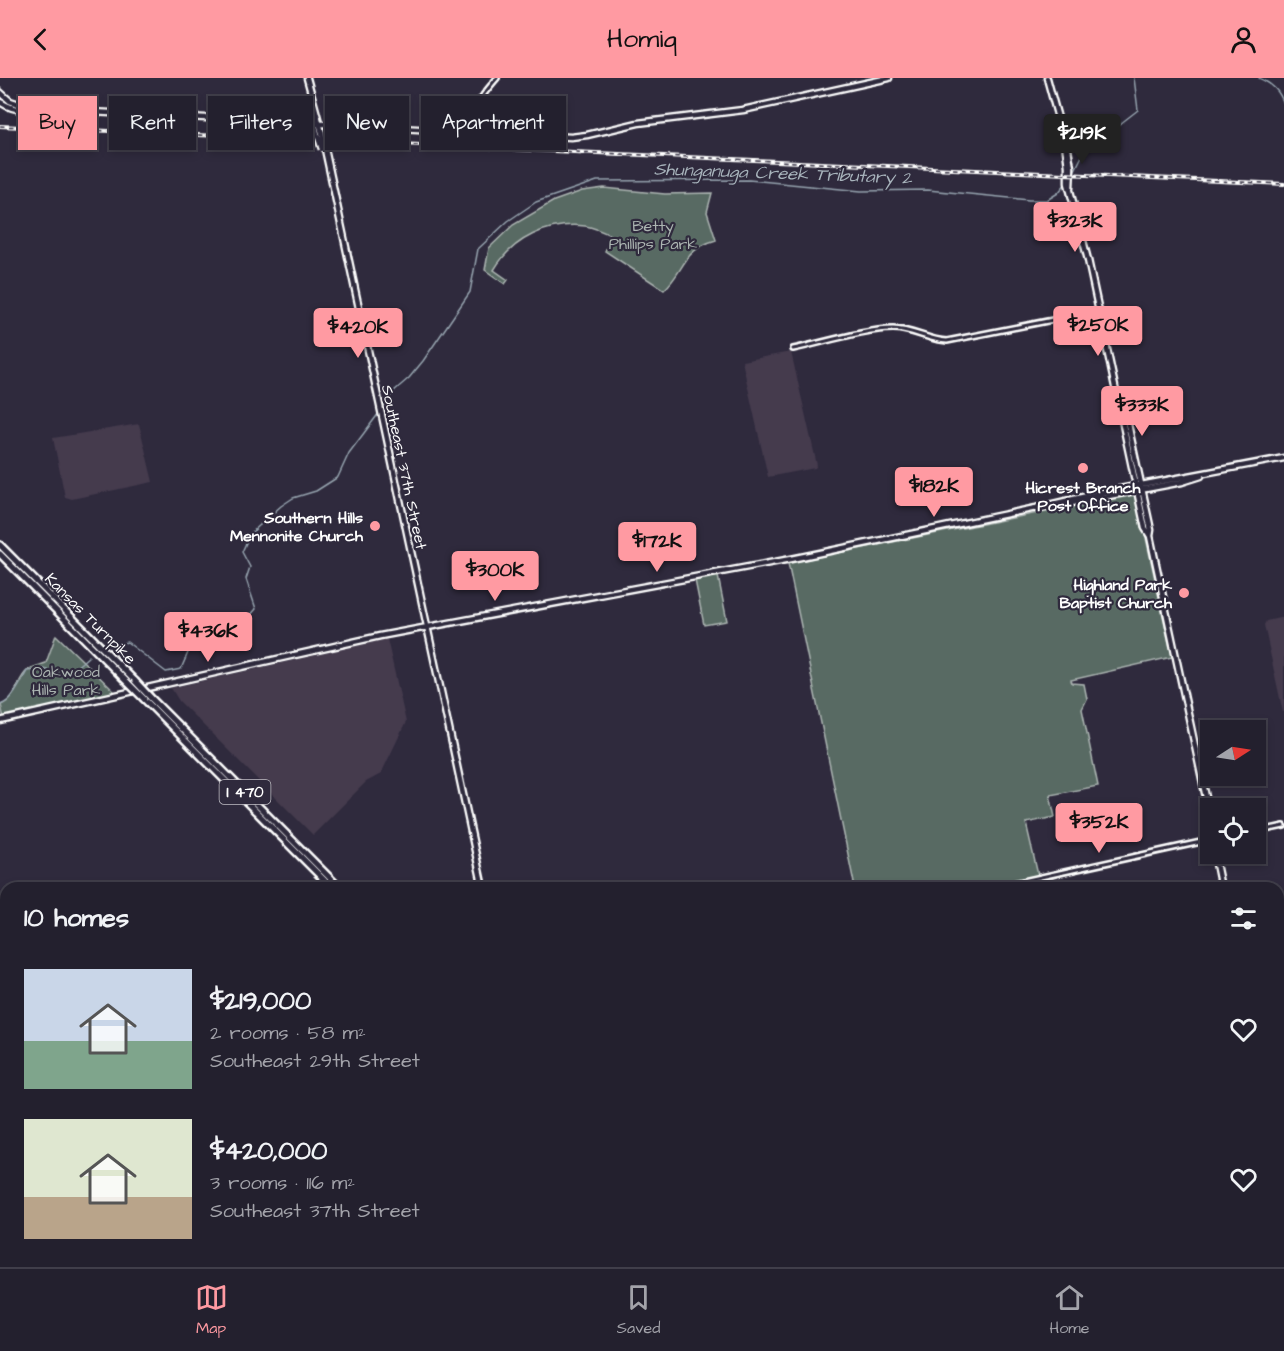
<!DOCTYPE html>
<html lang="en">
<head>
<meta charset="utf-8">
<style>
  :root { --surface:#23202e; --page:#2b2836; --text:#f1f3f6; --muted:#a3a3aa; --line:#403e4a; --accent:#ff9aa2 }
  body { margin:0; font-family:"Architects Daughter",sans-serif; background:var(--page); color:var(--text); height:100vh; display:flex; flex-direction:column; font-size:22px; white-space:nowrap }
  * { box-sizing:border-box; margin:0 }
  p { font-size:20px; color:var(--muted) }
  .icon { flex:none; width:33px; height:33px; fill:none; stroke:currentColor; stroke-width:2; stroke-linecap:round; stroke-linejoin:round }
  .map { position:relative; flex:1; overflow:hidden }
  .drawer { position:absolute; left:0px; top:804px; width:1284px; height:386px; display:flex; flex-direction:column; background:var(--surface); border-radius:18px 18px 0 0; box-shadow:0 3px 9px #0003,0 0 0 2px var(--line) }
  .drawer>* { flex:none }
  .banner { position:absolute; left:18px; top:18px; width:600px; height:54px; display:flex; gap:12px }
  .needle { width:39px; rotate:78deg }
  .buttons { position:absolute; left:1200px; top:642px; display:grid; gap:12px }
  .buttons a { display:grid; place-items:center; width:66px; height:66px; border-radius:0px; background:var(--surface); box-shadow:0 3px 9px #0003,0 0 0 2px var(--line); font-size:30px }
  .price { position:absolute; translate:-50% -51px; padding:0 14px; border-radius:6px; background:var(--accent); color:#111; font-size:20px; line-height:39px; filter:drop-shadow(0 2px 3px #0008) }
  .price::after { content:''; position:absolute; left:50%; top:36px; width:18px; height:14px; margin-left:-9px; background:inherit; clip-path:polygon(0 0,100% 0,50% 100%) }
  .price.on { background:#222; color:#fff }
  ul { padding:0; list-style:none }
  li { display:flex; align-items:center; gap:18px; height:150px; padding:0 24px }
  li span { display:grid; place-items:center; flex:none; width:168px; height:120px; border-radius:0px; color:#555 }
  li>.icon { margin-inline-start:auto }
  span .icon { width:72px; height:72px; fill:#fffc; stroke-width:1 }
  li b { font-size:26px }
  h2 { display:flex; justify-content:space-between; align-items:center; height:72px; padding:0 24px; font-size:26px }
  .pill { padding:0 21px; border-radius:0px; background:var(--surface); box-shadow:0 3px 9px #0003,0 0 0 2px var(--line); font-size:21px; line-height:54px }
  .pill.on { background:var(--accent); color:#111 }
  header { display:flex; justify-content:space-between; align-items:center; height:78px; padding:0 24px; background:var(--accent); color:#111; font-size:27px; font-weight:600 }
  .menu { display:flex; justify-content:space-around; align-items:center; height:84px; border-top:2px solid var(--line); background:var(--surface); font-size:16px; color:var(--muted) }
  .menu a { display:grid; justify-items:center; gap:3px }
  .menu .on { color:var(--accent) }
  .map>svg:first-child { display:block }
  .built { fill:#443a4d }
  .green { fill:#596b64; stroke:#acb5b2; stroke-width:1.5 }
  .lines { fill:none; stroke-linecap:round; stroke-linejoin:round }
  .stream { stroke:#96a4af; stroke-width:1.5 }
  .minor-casing { stroke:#fff; stroke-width:8 }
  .major-casing { stroke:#fff; stroke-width:9 }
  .highway-casing { stroke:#fff; stroke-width:10 }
  .minor { stroke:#2f2a3d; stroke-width:3 }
  .major { stroke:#2f2a3d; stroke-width:4.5 }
  .highway { stroke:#2f2a3d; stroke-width:5 }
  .rail-casing { stroke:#fff; stroke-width:4 }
  .rail { stroke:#2f2a3d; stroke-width:1.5; stroke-dasharray:4.5; stroke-linecap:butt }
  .major-bridge-casing { stroke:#fff; stroke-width:9; stroke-linecap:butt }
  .highway-bridge-casing { stroke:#fff; stroke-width:10; stroke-linecap:butt }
  .major-bridge { stroke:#2f2a3d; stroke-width:4.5 }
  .highway-bridge { stroke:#2f2a3d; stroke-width:5 }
  .poi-dot { fill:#ff9aa2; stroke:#2f2a3d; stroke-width:2 }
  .labels { text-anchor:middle; stroke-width:4.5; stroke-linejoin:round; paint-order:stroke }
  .shield { fill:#2f2a3d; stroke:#c1bfc5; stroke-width:1.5 }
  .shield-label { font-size:15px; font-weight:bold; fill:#fff }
  .park-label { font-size:16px; fill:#acb5b2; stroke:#2f2a3d }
  .street-label { font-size:16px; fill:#fff; stroke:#2f2a3d }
  .poi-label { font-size:16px; font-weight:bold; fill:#fff; stroke:#2f2a3d; text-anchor:end }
  .water-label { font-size:18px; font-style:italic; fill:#a8b4bc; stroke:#2f2a3d }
</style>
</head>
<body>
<header><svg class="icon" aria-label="back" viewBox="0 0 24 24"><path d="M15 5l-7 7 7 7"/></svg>Homiq<svg class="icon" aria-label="person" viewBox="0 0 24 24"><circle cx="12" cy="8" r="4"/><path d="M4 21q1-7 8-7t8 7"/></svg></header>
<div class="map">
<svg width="1284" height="1189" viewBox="0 0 1284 1189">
  <rect width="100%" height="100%" fill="#2f2a3d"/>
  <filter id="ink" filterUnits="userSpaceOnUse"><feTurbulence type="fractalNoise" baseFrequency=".0167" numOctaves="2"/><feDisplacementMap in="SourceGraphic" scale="12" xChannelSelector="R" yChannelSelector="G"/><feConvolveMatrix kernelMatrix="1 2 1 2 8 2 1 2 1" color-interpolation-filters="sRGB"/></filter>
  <g filter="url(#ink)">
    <path class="built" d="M791,274L817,387L815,390L768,399L742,283Z
      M139,346L153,404L72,421L65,419L53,360Z
      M1284,539V639L1264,547L1266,543Z
      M387,561L406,644L381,696L366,704L313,757L179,623L171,610Z
      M1278,1123L1284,1140V1189H1191L1190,1184H1278Z"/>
    <path class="green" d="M604,110L665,116L712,115L707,134L716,162C682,172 686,191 664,212L605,173L612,158C604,154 594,149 585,148C548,144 513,160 494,192L508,202L505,206L485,192L489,170L513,147L554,123L582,113Z
      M1133,416L1137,419L1172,579L1071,602L1072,605L1084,606L1087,621L1082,631L1098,708L1050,717L1055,739L1026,745L1038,797L978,810H855L788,485Z
      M718,498L727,543L704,547L695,502Z
      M56,557L118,617L4,642L1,627C18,620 16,601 28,592C32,589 41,587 46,585Z
      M383,1184H523L524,1189H385Z"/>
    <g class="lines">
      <path class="stream" d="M1259,0C1272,6 1279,12 1284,26
        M1284,42V48
        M1072,98L1087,68L1107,56L1138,32L1134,0
        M382,331L394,313L409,300L423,283L470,214L478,171L508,143L536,124L597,103L749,102L861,113L928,112L1029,122H1047L1058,115L1067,104
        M112,568L127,564L166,594L181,591L190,570L204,562L232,558L256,531L246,501L250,489L242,474L250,456L281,428L293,420L316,413L338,399L349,375L379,335
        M0,627C14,622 20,605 27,593L43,591L64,597L72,593L89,578
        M865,1184L872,1189"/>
      <defs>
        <path id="minor" d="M472,54C472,28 481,19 497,0
          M793,271C822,265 865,251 893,251C912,251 928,262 947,263L1098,233
          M1256,754L1284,748
          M991,810L1210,762
          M1278,907L1284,905"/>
        <path id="major" d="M307,0L322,55
          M1047,0L1065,66L1068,88V105L1088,182L1145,450L1150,458
          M0,14L10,23L34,31
          M0,24C11,31 21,34 34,31L571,59L587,57L638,45L743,32L889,0
          M313,25L311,31L317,56
          M325,71L483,810
          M1068,71L1071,89L1070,110
          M1120,323L1124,328L1151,452L1150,458L1210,738
          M1040,431L1182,404L1201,398
          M0,643L380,558L791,481L1036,430L1104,414L1284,380
          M1214,776L1221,810
          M1278,1089L1284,1133
          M562,1184L564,1189
          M940,1189L965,1184"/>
        <path id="highway" d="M0,467L135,603
          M0,476L128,605
          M150,619L340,810
          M144,621L332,810
          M892,1184L899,1189
          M902,1184L909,1189"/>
      </defs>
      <use href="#minor" class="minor-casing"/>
      <use href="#major" class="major-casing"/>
      <use href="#highway" class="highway-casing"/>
      <use href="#minor" class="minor"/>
      <use href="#major" class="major"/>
      <use href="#highway" class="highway"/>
      <defs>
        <path id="rail" d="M0,48L1284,106"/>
      </defs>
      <use href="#rail" class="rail-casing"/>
      <use href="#rail" class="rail"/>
      <defs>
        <path id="major-bridge" d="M322,55L325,71
          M317,56L322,71"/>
        <path id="highway-bridge" d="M135,603L150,619
          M128,605L144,621"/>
      </defs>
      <use href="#major-bridge" class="major-bridge-casing"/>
      <use href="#highway-bridge" class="highway-bridge-casing"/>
      <use href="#major-bridge" class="major-bridge"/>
      <use href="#highway-bridge" class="highway-bridge"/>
    </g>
  </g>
  <g class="poi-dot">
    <circle cx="1083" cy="390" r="6"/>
    <circle cx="375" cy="448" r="6"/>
    <circle cx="1184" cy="515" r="6"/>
  </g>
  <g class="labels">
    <rect class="shield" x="219.5" y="702" width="51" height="24" rx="4.5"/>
    <g class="shield-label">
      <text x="245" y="719">I 470</text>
    </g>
    <g class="park-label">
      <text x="653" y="153">Betty<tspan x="653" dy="18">Phillips Park</tspan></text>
      <text x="66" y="599">Oakwood<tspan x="66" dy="18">Hills Park</tspan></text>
    </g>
    <g class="street-label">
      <text transform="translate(405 389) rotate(78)" y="6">Southeast 37th Street</text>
      <text transform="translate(91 540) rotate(45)" y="6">Kansas Turnpike</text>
    </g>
    <g class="poi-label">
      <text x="1083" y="415" text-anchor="middle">Hicrest Branch<tspan x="1083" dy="18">Post Office</tspan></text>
      <text x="363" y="445">Southern Hills<tspan x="363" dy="18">Mennonite Church</tspan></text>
      <text x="1172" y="512">Highland Park<tspan x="1172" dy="18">Baptist Church</tspan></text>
    </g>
    <g class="water-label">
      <text transform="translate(783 95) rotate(2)" y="6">Shunganuga Creek Tributary 2</text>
    </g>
  </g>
</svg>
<div class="buttons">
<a><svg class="needle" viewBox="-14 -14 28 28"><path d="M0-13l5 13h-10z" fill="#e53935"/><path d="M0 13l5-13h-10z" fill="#a3a3aa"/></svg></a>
<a><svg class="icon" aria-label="locate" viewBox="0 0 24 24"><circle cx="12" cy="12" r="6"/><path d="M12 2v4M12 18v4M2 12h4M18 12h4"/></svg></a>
</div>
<b class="price on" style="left:1082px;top:87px">$219K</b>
<b class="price" style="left:1075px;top:175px">$323K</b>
<b class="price" style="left:1098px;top:279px">$250K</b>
<b class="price" style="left:358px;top:281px">$420K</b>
<b class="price" style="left:1142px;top:359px">$333K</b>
<b class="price" style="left:934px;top:440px">$182K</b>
<b class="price" style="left:657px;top:495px">$172K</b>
<b class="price" style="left:495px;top:524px">$300K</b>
<b class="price" style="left:208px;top:585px">$436K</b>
<b class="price" style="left:1099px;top:776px">$352K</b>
<div class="banner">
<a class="pill on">Buy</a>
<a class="pill">Rent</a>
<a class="pill">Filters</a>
<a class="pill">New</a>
<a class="pill">Apartment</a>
</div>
<section class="drawer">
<h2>10 homes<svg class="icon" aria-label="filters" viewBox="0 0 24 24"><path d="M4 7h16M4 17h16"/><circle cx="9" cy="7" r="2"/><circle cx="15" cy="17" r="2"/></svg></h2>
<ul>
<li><span style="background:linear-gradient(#c9d6e8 60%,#7fa58c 0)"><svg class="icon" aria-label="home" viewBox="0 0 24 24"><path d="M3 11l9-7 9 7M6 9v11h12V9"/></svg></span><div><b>$219,000</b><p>2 rooms · 58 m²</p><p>Southeast 29th Street</p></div><svg class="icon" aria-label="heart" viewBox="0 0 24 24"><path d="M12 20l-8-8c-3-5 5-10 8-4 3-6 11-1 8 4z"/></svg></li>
<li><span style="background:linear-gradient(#dfe7d0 65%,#b9a48a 0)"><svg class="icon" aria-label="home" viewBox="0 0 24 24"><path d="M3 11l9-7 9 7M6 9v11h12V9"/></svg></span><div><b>$420,000</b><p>3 rooms · 116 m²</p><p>Southeast 37th Street</p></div><svg class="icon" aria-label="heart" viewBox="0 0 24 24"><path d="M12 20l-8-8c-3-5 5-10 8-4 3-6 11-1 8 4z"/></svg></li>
</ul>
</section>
</div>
<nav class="menu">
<a class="on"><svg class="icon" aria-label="map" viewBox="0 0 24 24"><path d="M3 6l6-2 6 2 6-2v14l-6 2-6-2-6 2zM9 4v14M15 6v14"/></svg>Map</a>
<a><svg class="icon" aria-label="saved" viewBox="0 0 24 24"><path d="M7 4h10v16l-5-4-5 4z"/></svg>Saved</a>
<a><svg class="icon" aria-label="home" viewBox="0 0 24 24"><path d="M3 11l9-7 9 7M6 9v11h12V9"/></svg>Home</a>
</nav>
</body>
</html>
